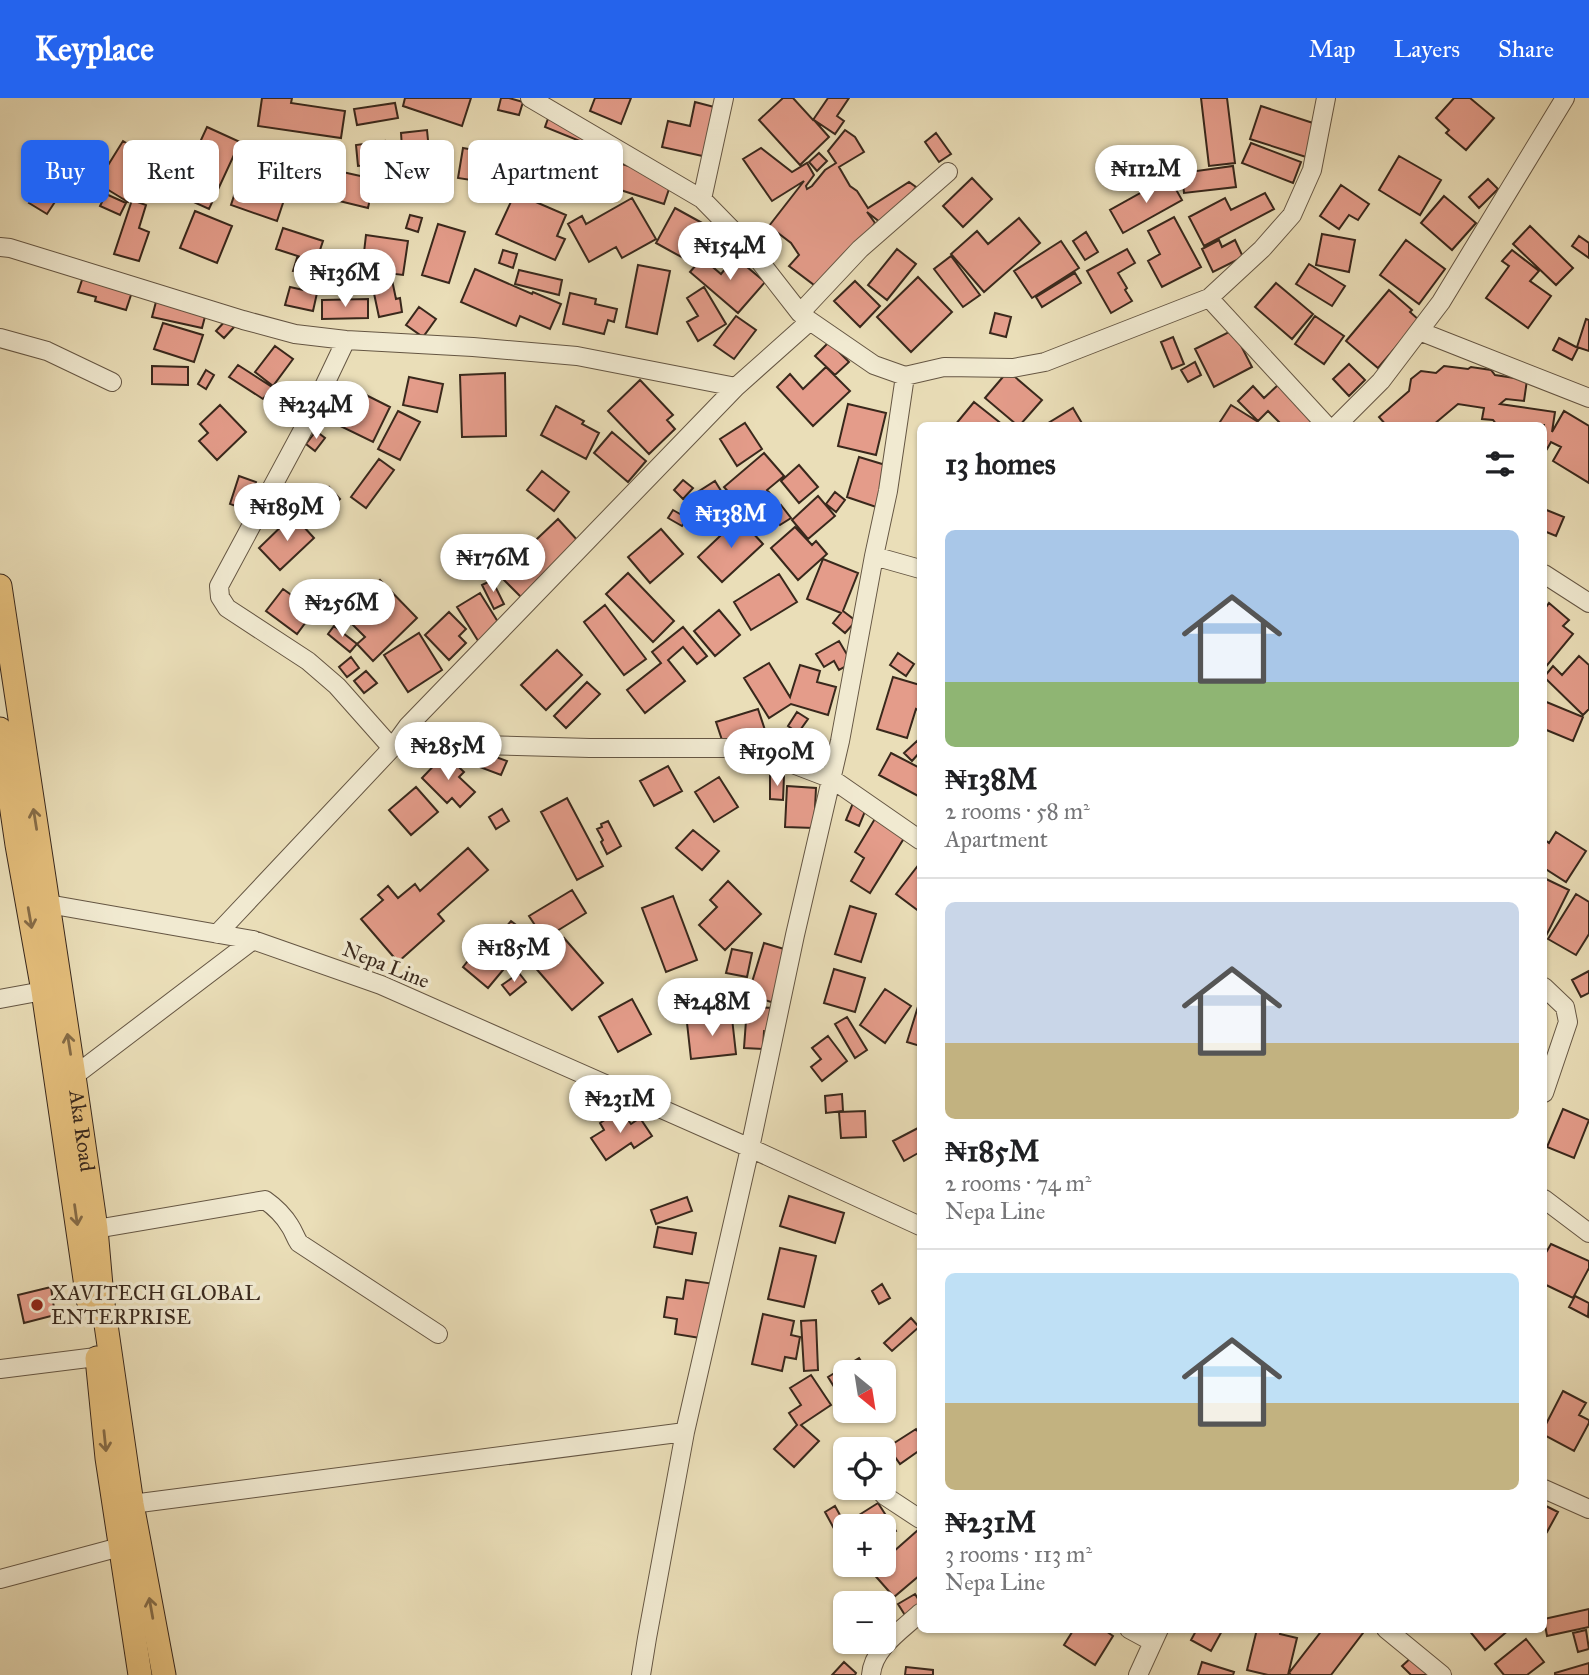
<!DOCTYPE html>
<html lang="en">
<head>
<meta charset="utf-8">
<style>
  :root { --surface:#fff; --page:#f6f6f6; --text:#202124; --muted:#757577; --line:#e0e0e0; --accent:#2563eb }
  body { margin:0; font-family:"IM FELL Great Primer",serif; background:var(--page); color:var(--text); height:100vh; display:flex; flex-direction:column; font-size:26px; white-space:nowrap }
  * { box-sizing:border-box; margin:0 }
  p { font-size:23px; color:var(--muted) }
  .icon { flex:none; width:38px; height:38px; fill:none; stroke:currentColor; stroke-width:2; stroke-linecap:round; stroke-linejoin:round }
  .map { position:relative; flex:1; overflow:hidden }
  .side { position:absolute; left:917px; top:324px; width:630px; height:1211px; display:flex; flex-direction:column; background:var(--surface); border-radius:10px; box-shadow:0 2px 5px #0004 }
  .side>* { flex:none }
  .guide { position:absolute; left:21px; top:42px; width:665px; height:63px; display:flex; gap:14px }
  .needle { width:46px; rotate:150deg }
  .controls { position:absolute; left:833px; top:1262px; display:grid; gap:14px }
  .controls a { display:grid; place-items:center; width:63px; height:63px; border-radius:10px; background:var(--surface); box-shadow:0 2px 5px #0004; font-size:35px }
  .price { position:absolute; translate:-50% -60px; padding:0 16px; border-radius:24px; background:#fff; color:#222; font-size:23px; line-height:46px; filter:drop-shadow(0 2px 4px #0008) }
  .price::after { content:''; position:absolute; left:50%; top:42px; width:21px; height:16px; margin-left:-10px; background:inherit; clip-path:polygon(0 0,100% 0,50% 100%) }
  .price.on { background:var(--accent); color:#fff }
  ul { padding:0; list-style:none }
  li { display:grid; align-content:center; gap:14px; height:371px; padding:0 28px }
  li+li { border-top:2px solid var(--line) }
  li span { display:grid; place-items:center; height:217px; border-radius:10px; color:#555 }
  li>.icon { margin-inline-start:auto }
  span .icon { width:126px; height:126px; fill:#fffc; stroke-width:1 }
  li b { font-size:30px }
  h2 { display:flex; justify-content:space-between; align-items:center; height:84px; padding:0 28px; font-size:30px }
  .pill { padding:0 24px; border-radius:10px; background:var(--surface); box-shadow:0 2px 5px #0004; font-size:24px; line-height:63px }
  .pill.on { background:var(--accent); color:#fff }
  header { display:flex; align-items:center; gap:42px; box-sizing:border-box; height:98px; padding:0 35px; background:var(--accent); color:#fff }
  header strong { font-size:33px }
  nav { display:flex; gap:38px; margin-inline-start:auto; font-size:24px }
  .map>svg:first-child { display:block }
  .building { fill:#e49c8a; stroke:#39281c; stroke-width:2 }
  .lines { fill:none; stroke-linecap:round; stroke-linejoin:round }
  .minor-casing { stroke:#655643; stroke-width:20 }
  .major-casing { stroke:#39281c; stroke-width:25 }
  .minor { stroke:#f1ead1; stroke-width:18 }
  .major { stroke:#e5bf7c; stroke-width:23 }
  .oneway { stroke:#866c47 }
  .poi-dot { fill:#8f2418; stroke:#f1ead1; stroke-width:2.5 }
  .labels { text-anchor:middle; stroke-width:7; stroke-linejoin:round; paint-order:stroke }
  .street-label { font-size:21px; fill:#39281c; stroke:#f1ead1 }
  .poi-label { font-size:21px; fill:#39281c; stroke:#f1ead1; text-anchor:start }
</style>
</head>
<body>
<header>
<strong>Keyplace</strong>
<nav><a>Map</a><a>Layers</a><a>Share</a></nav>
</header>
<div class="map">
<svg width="1589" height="1577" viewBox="0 0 1589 1577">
  <rect width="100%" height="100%" fill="#eadeb8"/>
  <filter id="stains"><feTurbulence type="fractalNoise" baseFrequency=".00286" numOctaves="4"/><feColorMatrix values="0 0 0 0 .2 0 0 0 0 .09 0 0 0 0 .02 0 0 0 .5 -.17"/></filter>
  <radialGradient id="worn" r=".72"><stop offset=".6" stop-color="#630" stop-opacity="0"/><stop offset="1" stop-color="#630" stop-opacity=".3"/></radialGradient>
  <path class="building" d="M262,0H292L291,5L345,13L341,40L258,28Z
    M405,0H471L462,28L403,8Z
    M501,0H509L523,4L519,17L498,12Z
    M595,0H631L621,26L590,13Z
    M783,0H793L813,22L828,0H849L837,18L844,23L835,36L814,22L829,39L800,67L759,22Z
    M1201,0H1227L1235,65L1209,68Z
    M1454,0H1470L1494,20L1466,52L1446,35L1449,32L1436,20Z
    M695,4L718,10L707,59L662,49L668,23L690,28Z
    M395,5L398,20L357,27L354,11Z
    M1261,8L1316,26L1306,59L1250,41Z
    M550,15L587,30L582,44L545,29Z
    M207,29L240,44L209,111L176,96Z
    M427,32L430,63L403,65L401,35Z
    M845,32L855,39L864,54L839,69L850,88L857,93L868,110L909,84L916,89L885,128L867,114L875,125L822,193L789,168L799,157L791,145L769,128L804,83L772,103L743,61L761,50L792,74L807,65L814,77L806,88L807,91L812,88L825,72L836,65L828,53Z
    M936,35L951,56L939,64L925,44Z
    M123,43L154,62L128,104L97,85Z
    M385,43L387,65L358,68L356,47Z
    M1251,45L1301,64L1293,85L1242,65Z
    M463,50L519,60L503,87L458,80Z
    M537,50L567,58L601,65L593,97L559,89L566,59L559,83L530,74Z
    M819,55L827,63L817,73L809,64Z
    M1399,58L1441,82L1420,117L1379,92Z
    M53,62L70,66L67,78L54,75L68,84L47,116L29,105L51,73Z
    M245,64L292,78L277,123L231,107Z
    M616,64L672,82L664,106L608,88Z
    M1233,68L1236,89L1184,95L1182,75Z
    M338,73L374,81L368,110L331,101Z
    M1169,79L1182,102L1123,135L1110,112Z
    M972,80L992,101L963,129L943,108Z
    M1488,81L1498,91L1479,110L1469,99Z
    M1341,87L1369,106L1358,122L1349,117L1339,131L1320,118Z
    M515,95L566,117L557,138L565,141L555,162L496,136Z
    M1265,95L1274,111L1204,148L1189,119L1225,100L1231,112Z
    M106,96L126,105L120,117L100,108Z
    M1444,98L1476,125L1452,152L1421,125Z
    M632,100L656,141L622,160L616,149L589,164L568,126L582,118L586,126Z
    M132,102L146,107L139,130L149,134L139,163L114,156Z
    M675,110L704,126L685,161L656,145Z
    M195,113L232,128L217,165L180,150Z
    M410,117L422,120L418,134L406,130Z
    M1174,119L1201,169L1162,189L1148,163L1160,156L1148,133Z
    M1019,120L1040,145L984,194L951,156L977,133L988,146Z
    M438,126L465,134L449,185L422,177Z
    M1530,128L1573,170L1556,187L1513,146Z
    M283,130L323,143L316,164L276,151Z
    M706,133L736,156L727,168L697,144Z
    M1086,134L1098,154L1085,162L1073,143Z
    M1322,136L1355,142L1349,174L1316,167Z
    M366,137L408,143L403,177L362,172Z
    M1579,138L1589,145V160L1572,148Z
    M1219,142L1222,149L1235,142L1243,159L1213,174L1202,151Z
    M1406,142L1445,171L1419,206L1380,177Z
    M1061,143L1079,170L1032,200L1014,173Z
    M897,151L916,166L887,202L868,187Z
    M1127,151L1135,165L1118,175L1127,190L1125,192L1132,203L1111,215L1087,173Z
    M503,152L517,156L513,170L499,165Z
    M1512,152L1539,173L1530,183L1551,198L1528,230L1486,200L1509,168L1502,163Z
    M951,158L980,197L963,209L934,171Z
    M735,159L765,184L738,215L690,174L702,160L721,176Z
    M297,160L312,163L309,176L293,173Z
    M1309,166L1345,188L1332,208L1296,186Z
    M638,167L670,173L657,236L626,229Z
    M475,171L532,196L533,194L561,206L550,231L520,218L516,228L461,204Z
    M519,172L562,182L559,197L515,186Z
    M1075,175L1081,185L1042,209L1036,199Z
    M83,179L132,194L126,212L95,203L96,199L78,194Z
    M918,179L952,214L911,254L877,219Z
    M392,182L396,201L400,200L402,214L379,219L372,186Z
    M855,183L880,208L860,229L834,203Z
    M1276,185L1313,216L1292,241L1255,209Z
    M290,189L317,195L313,213L285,207Z
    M704,189L726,226L698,243L687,224L698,218L687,200Z
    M1389,192L1412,212L1410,214L1419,222L1378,270L1346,243Z
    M570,195L596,201L595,206L617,211L614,224L608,222L604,236L563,226Z
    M157,200L207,211L202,230L152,219Z
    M368,201V220L322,221V202Z
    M419,209L436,221L423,239L406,227Z
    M995,215L1011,219L1006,239L990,235Z
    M736,218L756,232L734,261L714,247Z
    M1315,218L1344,238L1324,266L1295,246Z
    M227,221L235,228L224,240L216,233Z
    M1586,221L1589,222V253L1577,249Z
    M163,225L203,237L194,264L154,251Z
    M1233,232L1252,269L1214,289L1195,251Z
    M1173,239L1184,266L1172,271L1161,244Z
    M1559,240L1578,250L1572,262L1553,252Z
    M829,244L849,264L835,277L815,258Z
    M275,248L293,261L273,288L255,274Z
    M1195,264L1201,277L1188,284L1181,272Z
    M1349,266L1365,282L1349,298L1333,281Z
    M238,267L272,289L263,301L229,279Z
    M152,268L188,269V287L152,286Z
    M1444,268L1468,271L1471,269L1491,272L1495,277L1527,282L1524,303L1506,301L1500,306L1555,314L1552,334L1564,313L1589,328V385L1553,363L1561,349L1551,344L1547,351L1544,349L1546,343H1544V327H1497L1493,322L1482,321L1484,310L1458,306L1433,327H1386L1379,319L1409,293L1411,281L1421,273L1436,275Z
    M826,269L850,293L813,328L777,289L790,276L803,291Z
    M206,272L214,277L206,291L198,286Z
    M1008,273L1042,302L1020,327H1017L985,300Z
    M505,275L506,338L462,339L460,277Z
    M409,279L443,286L437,314L403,307Z
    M640,282L673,317L667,322L675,331L649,356L608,313Z
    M344,286L390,309L373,344L326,321Z
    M1278,287L1315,327H1282L1268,313L1258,323L1238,303L1253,288L1264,300Z
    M974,304L1003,327H955Z
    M848,306L886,315L876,357L838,348Z
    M220,307L246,334L217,362L199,343L208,335L200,326Z
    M1231,307L1263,327H1218Z
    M556,308L584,323L582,326L599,335L586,361L541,337Z
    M1073,310L1083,327H1045Z
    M398,313L420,324L400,362L378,351Z
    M745,325L762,351L737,368L720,341Z
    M316,333L325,340L315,353L306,346Z
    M612,334L646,363L628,384L594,355Z
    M764,355L784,378L767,392L779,406L769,415L777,424L765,435L724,389Z
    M859,359L892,369L879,410L847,399Z
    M379,361L394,372L366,410L351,399Z
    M799,367L818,389L799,405L781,383Z
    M542,373L569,394L554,413L527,392Z
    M239,378L256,384L247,412L230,406Z
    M683,382L693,390L683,401L674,392Z
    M715,383L734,414L704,433L685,402Z
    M329,389L340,401L325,416L313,405Z
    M291,393L312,403L305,420L283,410Z
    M835,394L845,402L836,414L826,406Z
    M818,398L835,418L808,441L792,422Z
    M781,407L791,420L780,427L771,414Z
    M1544,411L1564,419L1556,438L1544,433Z
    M673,412L687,420L682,428L668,420Z
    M293,417L314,440L280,472L259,450Z
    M739,420L763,446L722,484L698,459Z
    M558,421L579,444L522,500L499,477Z
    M795,429L812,447L816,443L827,456L798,482L771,450Z
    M661,431L683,456L650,485L628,459Z
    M823,461L858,475L843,513L856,523L845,535L833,525L841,515L807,501Z
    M628,475L674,523L653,544L606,496Z
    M779,476L797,504L751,532L734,504Z
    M380,482L417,520L373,563L357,546L365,539L344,518Z
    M492,482L504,506L494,511L482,487Z
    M283,491L314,513L297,536L266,513Z
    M480,495L503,532L480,546L457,509Z
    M1549,505L1569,522L1563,528L1573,536L1544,571V512Z
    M605,507L646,561L624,577L584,524Z
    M719,512L740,537L715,558L694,533Z
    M449,514L466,531L459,538L466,545L449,562L425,537Z
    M334,528L357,546L350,554L328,536Z
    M683,529L707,558L697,566L683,549L668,562L685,583L645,615L627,592L661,565L652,554Z
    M419,535L442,572L408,594L384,557Z
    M839,543L852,565L839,572L834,563L824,569L816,556Z
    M557,552L582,577L546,612L521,587Z
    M898,555L914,566L906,578L890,567Z
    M1579,558L1589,567V611L1583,617L1544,579L1553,568L1562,577Z
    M351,559L359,570L347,579L339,569Z
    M769,565L790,599L800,567L820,573L817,584L836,589L828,617L791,606L769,620L744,580Z
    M366,573L377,585L364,595L354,583Z
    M893,579L920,587V613L916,611L907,640L877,631Z
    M587,584L600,596L566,630L554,618Z
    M1544,603L1583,619L1573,643L1544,631Z
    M758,611L766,635L724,648L716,624Z
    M797,614L808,621L798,635L788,628Z
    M917,643L920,647V654L912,663L904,655Z
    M474,651L507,663L501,677L469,665Z
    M891,655L920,670V699L879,677Z
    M445,656L464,674L459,679L475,694L460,709L452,700L447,705L422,680Z
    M668,668L682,693L654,708L640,683Z
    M770,678H784L783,702L770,701Z
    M719,679L738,709L714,724L695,694Z
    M787,688L816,690L814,730L785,729Z
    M416,689L438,714L411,737L389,712Z
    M567,700L603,768L577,782L541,714Z
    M853,705L866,711L859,728L846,722Z
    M502,711L509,723L496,731L489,719Z
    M876,719L906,737L870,795L851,783L864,760L855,754Z
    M608,723L621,748L607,756L601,744L603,742L597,731L602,729L601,726Z
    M693,732L719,753L702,772L676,750Z
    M1556,734L1586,753L1566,784L1544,770V741L1549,745Z
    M468,750L488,772L438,816L444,823L398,864L361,821L383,802L378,797L388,788L398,800L415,786L420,793Z
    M920,765V814L896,796Z
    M1544,780L1569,792L1546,838L1544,837Z
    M728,783L761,816L725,852L699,827L717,809L710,802Z
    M572,792L586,815L544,841L529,818Z
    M1576,796L1589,804V836L1576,857L1548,841Z
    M673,798L697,862L666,874L642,810Z
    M850,808L876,816L861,864L835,856Z
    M511,823L524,833L519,840L505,830Z
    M487,839L513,860L488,890L463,869Z
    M564,840L603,885L572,912L533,867Z
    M764,845L794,854L778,906L748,897Z
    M732,851L752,855L747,879L726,875Z
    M834,871L865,880L855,914L824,905Z
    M1589,873V895L1581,899L1572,882Z
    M519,875L526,884L510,897L502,887Z
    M698,882L713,911L700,918L685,888Z
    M885,891L911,908L885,945L860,927Z
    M632,901L651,936L618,954L599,919Z
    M920,902V948L907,944Z
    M747,909L775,910L773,934L764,933L763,951L744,950Z
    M847,919L867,952L855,960L835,926Z
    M732,920L736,956L691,961L687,925Z
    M828,938L847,963L822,983L811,969L821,961L812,950Z
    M842,996L843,1013L826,1015L825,998Z
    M1563,1011L1589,1022L1574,1060L1547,1049Z
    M621,1012L631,1026L640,1020L652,1038L634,1050L631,1045L606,1062L591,1040L604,1032L600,1025Z
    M865,1013L866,1039L841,1040L839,1014Z
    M920,1029V1054L904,1063L893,1043Z
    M789,1098L844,1115L835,1145L780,1128Z
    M687,1099L692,1113L656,1126L651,1112Z
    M658,1129L696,1135L692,1156L654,1149Z
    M1551,1146L1589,1163V1170L1573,1200L1544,1186V1158Z
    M780,1150L816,1158L804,1209L768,1201Z
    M686,1182L722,1187L713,1242L675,1236L677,1221L664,1219L667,1199L683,1201Z
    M882,1186L890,1200L879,1206L872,1193Z
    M51,1189L55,1217L24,1225L18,1197Z
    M1575,1198L1589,1205L1588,1219L1569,1209Z
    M763,1216L794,1223L791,1237L800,1239L796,1261L785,1259L782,1273L752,1266Z
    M911,1220L919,1229L892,1253L884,1245Z
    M816,1222L818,1272L804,1273L801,1223Z
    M859,1260L868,1274H845V1297L841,1300L828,1279Z
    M811,1277L831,1307L801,1327L819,1343L794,1369L774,1351L797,1327L789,1315L801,1307L790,1290Z
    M1563,1293L1586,1305L1579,1317L1589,1322V1325L1574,1353L1544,1337V1330Z
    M916,1331L920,1337V1352L900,1366L888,1349Z
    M878,1405L896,1433L884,1441V1428H854L851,1422Z
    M1544,1407L1558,1414L1547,1434L1544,1432Z
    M835,1408L846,1428L845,1434L838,1438L825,1414Z
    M918,1432L920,1435V1477L894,1499L871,1473L878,1466H884V1462Z
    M915,1496L920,1504V1526L913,1530L898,1506Z
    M1589,1511V1529L1547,1538L1544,1521Z
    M1074,1531H1103L1113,1538L1095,1567L1064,1547Z
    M1197,1531H1223L1211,1553L1191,1542Z
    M1257,1531H1281L1280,1536L1297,1540L1288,1577H1268L1247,1572Z
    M1323,1531H1366L1331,1577H1291L1289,1575Z
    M1468,1531H1510L1485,1552Z
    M1586,1532L1589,1551L1578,1554L1573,1535Z
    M1526,1541L1544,1564L1527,1577H1504L1495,1566Z
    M1413,1558L1430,1577H1411L1402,1568Z
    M844,1564L856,1575L855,1577H832Z
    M1202,1564L1234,1574L1233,1577H1198Z
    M1589,1565V1577H1555V1575Z
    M906,1569L933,1572V1577H905Z"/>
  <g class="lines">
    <defs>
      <path id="minor" d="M530,0L702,101L747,147L800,215L810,223
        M702,101L724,0
        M0,149L10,150L243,222L295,236L346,242L473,249L577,258L736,289
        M1209,200L1326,327
        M800,215L860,151L948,74
        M1419,233L1589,300
        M0,240L47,253L112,284
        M346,242L306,326L219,488L220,499L227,510L308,563L337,588L392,650
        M1337,327L1381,283L1441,204L1565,0
        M874,458L920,471
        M1544,476L1589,505
        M408,628L452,642L478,647L590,650H732L772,658L832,681L920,742
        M48,806L253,842L381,887L750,1050L920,1128
        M217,836L392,650L408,628L736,289L810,223L874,267L905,278L944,269L1013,270L1045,264L1209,200L1262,151L1292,117L1312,72L1326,0
        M1544,889L1565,909L1568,924L1544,995
        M0,901L43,893
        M74,978L253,842
        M1544,1101L1589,1135
        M96,1131L265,1102C275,1109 284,1118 290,1128C294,1134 295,1139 299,1145L438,1236
        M0,1271L96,1259
        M877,1390L885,1398L920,1421
        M1544,1391L1589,1411
        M132,1406L685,1334
        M0,1481L120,1449
        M1129,1531L1153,1544
        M1386,1531L1442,1577
        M641,1577L647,1540L685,1334L750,1050L795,837L840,643L874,458L888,393L905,278
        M871,1577C873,1550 902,1532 920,1515
        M1138,1577L1159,1531"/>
      <g id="major">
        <path id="s1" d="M0,488L74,978L96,1131L102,1199L132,1406L164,1577"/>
        <path d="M0,631L17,747L43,893L88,1202"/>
        <path d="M97,1260L107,1360L140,1577"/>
      </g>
    </defs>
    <use href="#minor" class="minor-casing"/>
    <use href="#major" class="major-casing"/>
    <use href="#minor" class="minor"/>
    <use href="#major" class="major"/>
  </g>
  <defs><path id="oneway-shaft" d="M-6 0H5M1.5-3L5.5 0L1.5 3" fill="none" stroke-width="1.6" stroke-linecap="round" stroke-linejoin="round" transform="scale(1.75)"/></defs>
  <g class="oneway">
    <use href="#oneway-shaft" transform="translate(35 721) rotate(-99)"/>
    <use href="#oneway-shaft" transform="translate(30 820) rotate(80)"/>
    <use href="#oneway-shaft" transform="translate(69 946) rotate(-99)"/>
    <use href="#oneway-shaft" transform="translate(76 1117) rotate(82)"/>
    <use href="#oneway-shaft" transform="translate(105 1343) rotate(84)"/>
    <use href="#oneway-shaft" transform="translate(151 1510) rotate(-100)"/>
  </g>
  <circle class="poi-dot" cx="37" cy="1207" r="7"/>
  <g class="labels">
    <g class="street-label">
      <text transform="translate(386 867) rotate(22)" y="7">Nepa Line</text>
      <text dy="7" stroke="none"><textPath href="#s1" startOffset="551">Aka Road</textPath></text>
    </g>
    <g class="poi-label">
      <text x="51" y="1202">XAVITECH GLOBAL<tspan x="51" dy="24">ENTERPRISE</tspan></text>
    </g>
  </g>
  <rect width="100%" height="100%" filter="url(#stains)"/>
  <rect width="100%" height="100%" fill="url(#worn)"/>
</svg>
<div class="controls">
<a><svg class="needle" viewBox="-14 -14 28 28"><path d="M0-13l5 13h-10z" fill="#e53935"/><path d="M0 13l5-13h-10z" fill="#757577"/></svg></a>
<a><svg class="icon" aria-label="locate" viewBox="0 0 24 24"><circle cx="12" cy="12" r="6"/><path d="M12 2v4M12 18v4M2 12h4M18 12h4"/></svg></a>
<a>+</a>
<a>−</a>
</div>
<b class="price" style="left:1146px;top:107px">₦112M</b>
<b class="price" style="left:730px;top:184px">₦154M</b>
<b class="price" style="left:345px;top:211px">₦136M</b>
<b class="price" style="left:316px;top:343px">₦234M</b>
<b class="price" style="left:287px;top:445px">₦189M</b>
<b class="price on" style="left:731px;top:452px">₦138M</b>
<b class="price" style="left:493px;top:496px">₦176M</b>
<b class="price" style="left:342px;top:541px">₦256M</b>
<b class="price" style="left:448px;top:684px">₦285M</b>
<b class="price" style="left:777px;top:690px">₦190M</b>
<b class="price" style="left:514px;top:886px">₦185M</b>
<b class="price" style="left:712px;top:940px">₦248M</b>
<b class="price" style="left:620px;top:1037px">₦231M</b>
<div class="guide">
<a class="pill on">Buy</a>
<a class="pill">Rent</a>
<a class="pill">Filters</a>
<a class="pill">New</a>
<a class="pill">Apartment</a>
</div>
<section class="side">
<h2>13 homes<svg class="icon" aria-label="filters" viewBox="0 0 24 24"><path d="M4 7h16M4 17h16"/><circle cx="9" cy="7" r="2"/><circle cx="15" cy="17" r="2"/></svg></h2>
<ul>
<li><span style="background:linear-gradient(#a9c7e8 70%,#8fb573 0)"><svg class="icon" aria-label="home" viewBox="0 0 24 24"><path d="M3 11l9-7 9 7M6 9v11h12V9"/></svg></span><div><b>₦138M</b><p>2 rooms · 58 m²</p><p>Apartment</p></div></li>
<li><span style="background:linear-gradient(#c9d6e8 65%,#c2b280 0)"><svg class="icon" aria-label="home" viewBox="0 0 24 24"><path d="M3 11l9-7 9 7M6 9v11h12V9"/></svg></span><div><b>₦185M</b><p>2 rooms · 74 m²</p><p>Nepa Line</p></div></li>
<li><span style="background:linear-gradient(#bfe0f5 60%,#c2b280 0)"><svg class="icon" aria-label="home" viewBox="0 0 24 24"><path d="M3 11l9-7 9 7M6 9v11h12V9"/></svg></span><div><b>₦231M</b><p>3 rooms · 113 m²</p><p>Nepa Line</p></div></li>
</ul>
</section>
</div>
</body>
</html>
